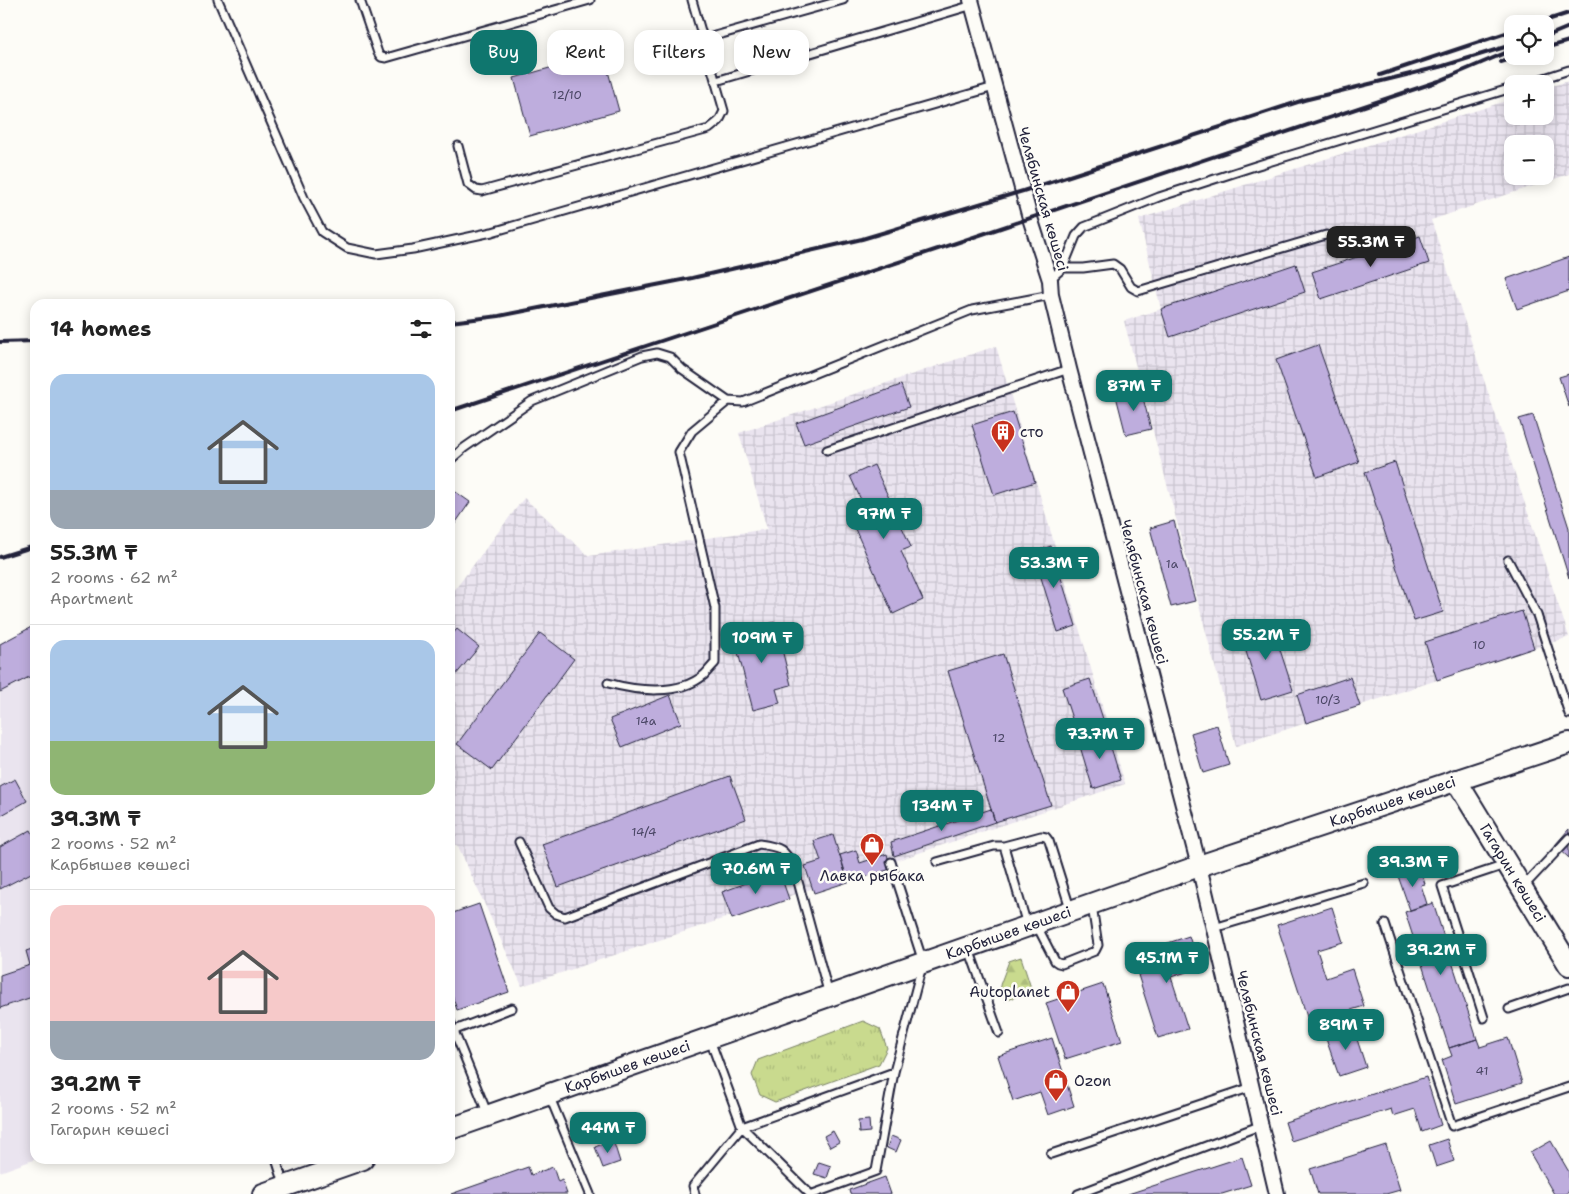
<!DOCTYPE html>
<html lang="en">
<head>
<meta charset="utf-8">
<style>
  :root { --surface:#fff; --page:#f6f6f6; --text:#222; --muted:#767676; --line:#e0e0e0; --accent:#0f766e }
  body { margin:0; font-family:"Shantell Sans",sans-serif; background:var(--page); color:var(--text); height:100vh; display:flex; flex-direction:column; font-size:19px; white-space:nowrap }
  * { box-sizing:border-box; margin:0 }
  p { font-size:16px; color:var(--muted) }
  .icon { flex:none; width:28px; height:28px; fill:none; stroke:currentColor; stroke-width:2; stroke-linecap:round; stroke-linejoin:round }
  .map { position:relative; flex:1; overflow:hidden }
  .panel { position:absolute; left:30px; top:299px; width:425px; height:865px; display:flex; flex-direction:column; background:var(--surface); border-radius:15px; box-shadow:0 2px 12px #0003 }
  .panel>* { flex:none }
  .banner { position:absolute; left:470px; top:30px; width:475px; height:45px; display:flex; gap:10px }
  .buttons { position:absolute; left:1504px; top:15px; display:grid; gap:10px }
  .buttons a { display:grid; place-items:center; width:50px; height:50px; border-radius:10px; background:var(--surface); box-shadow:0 2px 12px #0003; font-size:25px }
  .price { position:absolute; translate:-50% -42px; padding:0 11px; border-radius:10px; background:var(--accent); color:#fff; font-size:16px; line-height:32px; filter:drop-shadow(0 1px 2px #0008) }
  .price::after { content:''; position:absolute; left:50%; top:30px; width:15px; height:11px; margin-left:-8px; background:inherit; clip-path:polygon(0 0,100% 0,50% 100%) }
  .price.selected { background:#222; color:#fff }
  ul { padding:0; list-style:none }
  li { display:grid; align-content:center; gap:10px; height:265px; padding:0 20px }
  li+li { border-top:1px solid var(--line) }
  li span { display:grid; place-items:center; height:155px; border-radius:15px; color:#555 }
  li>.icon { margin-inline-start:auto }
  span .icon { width:90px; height:90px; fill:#fffc; stroke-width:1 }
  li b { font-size:21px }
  h2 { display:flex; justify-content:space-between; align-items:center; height:60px; padding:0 20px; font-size:21px }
  .pill { padding:0 18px; border-radius:15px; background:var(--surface); box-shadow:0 2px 12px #0003; font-size:18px; line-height:45px }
  .pill.selected { background:var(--accent); color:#fff }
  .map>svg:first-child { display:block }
  .built { fill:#eae4ef }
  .industrial { fill:url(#industrial-grid); fill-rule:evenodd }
  .grass { fill:url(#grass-tufts); stroke:#767e64 }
  .forest { fill:url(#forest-firs); stroke:#767e64 }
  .building { fill:#beaddd; stroke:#22223b }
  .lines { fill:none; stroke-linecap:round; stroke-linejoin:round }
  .lane-casing { stroke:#22223b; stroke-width:11 }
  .street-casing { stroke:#22223b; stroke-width:18 }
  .secondary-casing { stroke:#22223b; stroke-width:24 }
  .lane { stroke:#fdfcf7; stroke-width:7 }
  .street { stroke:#fdfcf7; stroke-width:14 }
  .secondary { stroke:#fdfcf7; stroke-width:20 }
  .rail { stroke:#22223b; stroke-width:4 }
  .labels { text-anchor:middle; stroke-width:5; stroke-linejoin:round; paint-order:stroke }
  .number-label { font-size:12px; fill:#494564 }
  .street-label { font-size:15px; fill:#22223b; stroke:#fdfcf7 }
  .poi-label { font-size:15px; fill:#22223b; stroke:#fdfcf7; text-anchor:start }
</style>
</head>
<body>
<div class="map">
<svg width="1569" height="1194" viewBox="0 0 1569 1194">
  <defs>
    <pattern id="industrial-grid" width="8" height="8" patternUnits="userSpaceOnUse" patternTransform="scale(1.25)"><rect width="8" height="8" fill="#eae4ef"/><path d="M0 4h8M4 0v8" fill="none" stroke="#c8c3ce"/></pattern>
    <pattern id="grass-tufts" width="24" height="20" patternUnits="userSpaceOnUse" patternTransform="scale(1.25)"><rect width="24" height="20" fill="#c9da8e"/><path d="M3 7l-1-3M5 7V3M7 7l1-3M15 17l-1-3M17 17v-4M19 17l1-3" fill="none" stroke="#acbb7b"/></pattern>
    <pattern id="forest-firs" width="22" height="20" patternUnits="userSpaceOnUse" patternTransform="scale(1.25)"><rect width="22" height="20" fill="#c9da8e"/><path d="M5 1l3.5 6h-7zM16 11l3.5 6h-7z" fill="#acbb7b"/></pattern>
  </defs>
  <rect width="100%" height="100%" fill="#fdfcf7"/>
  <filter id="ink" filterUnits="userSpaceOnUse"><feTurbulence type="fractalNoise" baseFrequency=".02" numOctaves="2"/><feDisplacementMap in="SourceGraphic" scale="10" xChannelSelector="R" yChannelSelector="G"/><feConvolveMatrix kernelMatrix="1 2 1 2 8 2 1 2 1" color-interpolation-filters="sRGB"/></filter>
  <g filter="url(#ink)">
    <path class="built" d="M35,625V1159H36L0,1172V643Z"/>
    <path class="industrial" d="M1569,81V174L1431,220L1569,637L1236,746L1124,321L1161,309L1139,219L1512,99V116H1545V88ZM1512,144H1545V176H1512Z
      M996,346L1125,784L522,986L458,846L450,842V596L524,498L589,556L767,529L739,433Z"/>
    <path class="grass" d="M863,1021L880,1029L887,1048L879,1064L775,1102L760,1095L752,1075L758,1060Z"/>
    <path class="forest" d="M1021,957L1032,991L1005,1001L1000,985L1009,961Z"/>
    <path class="building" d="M603,53L619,111L530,136L514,78Z
      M1420,236L1429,263L1321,299L1312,272Z
      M1569,257V291L1517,309L1506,279Z
      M1296,264L1305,292L1170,337L1161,309Z
      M1318,345L1359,462L1317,477L1276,360Z
      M1569,374V407L1559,377Z
      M901,385L909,407L804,444L796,423Z
      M1141,390L1151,429L1126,435L1116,396Z
      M1013,412L1035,482L994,495L972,425Z
      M1533,415L1569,528V578L1519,419Z
      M1395,462L1443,612L1414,621L1365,472Z
      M874,465L911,547L901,551L923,600L893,614L847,511L863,504L850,476Z
      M450,488L470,502L450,531Z
      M1174,521L1195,601L1171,607L1150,528Z
      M1051,546L1076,626L1058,632L1033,552Z
      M1522,611L1534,648L1437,680L1425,642Z
      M775,622L791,685L776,689L780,703L753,710L733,633Z
      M1271,622L1293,690L1261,700L1240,632Z
      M35,625V674L0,692V644Z
      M457,629L479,647L450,682V637Z
      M540,633L574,659L492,770L457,744Z
      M1003,654L1051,805L995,822L948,671Z
      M1350,677L1360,706L1306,723L1297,695Z
      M1090,679L1106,728L1078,737L1062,688Z
      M670,695L681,723L622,747L610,719Z
      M1217,725L1229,765L1203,773L1191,733Z
      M1106,731L1121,780L1093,789L1078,740Z
      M730,776L746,819L558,887L542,844Z
      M15,779L27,801L0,816V787Z
      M991,809L995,822L894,856L891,842Z
      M1569,829V858L1555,845Z
      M31,830L35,838V871L0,889V847Z
      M833,835L848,882L814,893L805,866L821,861L814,841Z
      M856,850L860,863L887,854L891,869L848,882L840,855Z
      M1420,868L1425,884L1421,885L1427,904L1410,910L1398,876Z
      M779,871L789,899L732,919L722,892Z
      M1433,903L1477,1039L1449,1048L1405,912Z
      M479,904L509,992L457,1010L450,989V914Z
      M1332,907L1343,942L1317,950L1326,978L1352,969L1364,1006L1309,1023L1277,925Z
      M1189,936L1199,968L1171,977L1188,1029L1158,1038L1138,975L1150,971L1144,951Z
      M35,948V996L0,1008V975L30,965L26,951Z
      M1103,984L1122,1041L1065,1059L1046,1003Z
      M1353,1027L1366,1067L1339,1076L1325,1036Z
      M1052,1038L1074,1106L1048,1115L1040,1092L1013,1101L998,1056Z
      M1508,1038L1522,1083L1456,1104L1442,1060L1452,1056L1449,1048L1477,1039L1480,1047Z
      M1426,1077L1441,1125L1422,1132L1415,1109L1393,1116L1391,1109L1291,1141L1285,1122Z
      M869,1120L870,1132L859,1133L858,1121Z
      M833,1131L839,1142L830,1147L824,1136Z
      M891,1136L901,1140L896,1152L887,1148Z
      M1447,1139L1454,1161L1436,1167L1429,1145Z
      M613,1140L620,1162L603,1168L595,1147Z
      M1551,1141L1569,1172V1192L1565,1194H1554L1530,1153Z
      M1386,1145L1400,1190L1386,1194H1318L1310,1169Z
      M1242,1157L1251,1185L1222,1194H1128Z
      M819,1162L831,1166L827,1178L814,1174Z
      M528,1167L531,1175L553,1167L558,1182L562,1180L567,1194H451Z
      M885,1177L891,1194H850L849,1190Z"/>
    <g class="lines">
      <defs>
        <path id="lane" d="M218,0L304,198L322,232L347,248L376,254L413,249L492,232L994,87
          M360,0L378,53L381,57L386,58L590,0
          M704,39L843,0
          M716,81L973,5
          M1526,84L1569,70
          M458,146L468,184L476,190L482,191L709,129L719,121L724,111L692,0
          M1063,268H1083L1113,264L1120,269L1131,287L1138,291L1326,235
          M1050,279L1063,268L1076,236L1084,227L1159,197L1255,166L1512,88
          M827,450L1069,369
          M450,460L464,448L532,401L642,356L657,353L670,357L682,369L728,401L743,402L972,310L1051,295
          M1508,560L1537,615L1569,714
          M608,683C637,691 679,696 704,675C708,671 711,667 715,663V608L679,452L692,431L728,401
          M519,842L549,908L556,914L565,917L759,844C781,847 784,849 794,867L829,995
          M1004,846L1027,925
          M937,862L994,846H1004L1041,836L1046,837L1049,841L1070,908
          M1524,886L1569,838
          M1385,924L1452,1126L1569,1087
          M1037,926L1055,961L1058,963L1062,964L1095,951L1098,945L1092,906
          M1214,928L1364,883
          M969,949L999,1033
          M1509,1009L1569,988
          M1484,1018L1442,886L1505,865
          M450,1021L488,1115
          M450,1032L512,1008
          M710,1040L742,1127L810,1194
          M549,1095L590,1194
          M1051,1154L1252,1087
          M276,1159L284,1184
          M695,1194L693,1186L742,1127L894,1072
          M813,1194L876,1171L894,1072L923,962L891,862
          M1078,1194L1262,1125"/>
        <path id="street" d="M971,0L1030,218L1050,280L1051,295L1069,369L1199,866L1277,1194"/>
        <g id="secondary">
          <path id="s1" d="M1456,780L1569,965"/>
          <path id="s2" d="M450,1129L1199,866L1569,743"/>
          <path d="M263,1194L363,1159"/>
        </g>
      </defs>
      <use href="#lane" class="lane-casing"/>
      <use href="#street" class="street-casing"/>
      <use href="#secondary" class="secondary-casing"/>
      <use href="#lane" class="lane"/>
      <use href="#street" class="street"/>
      <use href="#secondary" class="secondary"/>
      <path class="rail" d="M1535,24L1569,13
        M1545,37L1569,27
        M1545,48L1569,41
        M1501,62L1520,56
        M1380,75L1512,31
        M450,322L499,316L692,278L862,239L1023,191L1304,100L1443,66L1505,47
        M0,342L35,341
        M450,411L953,244L1439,81L1512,50
        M0,557L35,546"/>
    </g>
  </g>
  <defs>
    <symbol id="building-pin" viewBox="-11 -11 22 30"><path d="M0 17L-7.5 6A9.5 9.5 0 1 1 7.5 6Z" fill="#c8321e" stroke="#fdfcf7"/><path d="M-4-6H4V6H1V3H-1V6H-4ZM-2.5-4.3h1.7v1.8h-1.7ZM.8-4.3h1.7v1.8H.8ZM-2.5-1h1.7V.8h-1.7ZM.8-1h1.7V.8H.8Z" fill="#fff"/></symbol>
    <symbol id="shop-pin" viewBox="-11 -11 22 30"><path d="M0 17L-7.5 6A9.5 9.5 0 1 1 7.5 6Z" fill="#c8321e" stroke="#fdfcf7"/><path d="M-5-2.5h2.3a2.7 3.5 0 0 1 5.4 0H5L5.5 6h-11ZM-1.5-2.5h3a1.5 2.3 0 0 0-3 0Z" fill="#fff"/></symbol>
  </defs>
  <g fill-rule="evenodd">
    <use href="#building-pin" x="989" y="418" width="28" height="38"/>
    <use href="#shop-pin" x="858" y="831" width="28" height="38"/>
    <use href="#shop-pin" x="1054" y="978" width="28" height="38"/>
    <use href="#shop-pin" x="1042" y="1067" width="28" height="38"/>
  </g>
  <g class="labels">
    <g class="number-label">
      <text x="567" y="99">12/10</text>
      <text x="1172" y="568">1а</text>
      <text x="1479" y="649">10</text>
      <text x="1328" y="704">10/3</text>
      <text x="646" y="725">14а</text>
      <text x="999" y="742">12</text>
      <text x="644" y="836">14/4</text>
      <text x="1482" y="1075">41</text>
    </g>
    <g class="street-label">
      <text transform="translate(1043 199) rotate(74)" y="5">Челябинская көшесі</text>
      <text transform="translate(1144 592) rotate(75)" y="5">Челябинская көшесі</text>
      <text dy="5" stroke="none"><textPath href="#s2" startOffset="998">Карбышев көшесі</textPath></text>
      <text dy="5" stroke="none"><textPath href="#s1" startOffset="109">Гагарин көшесі</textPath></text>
      <text dy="5" stroke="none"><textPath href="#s2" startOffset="592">Карбышев көшесі</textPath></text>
      <text transform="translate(1259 1043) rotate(76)" y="5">Челябинская көшесі</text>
      <text dy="5" stroke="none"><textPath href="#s2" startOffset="188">Карбышев көшесі</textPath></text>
    </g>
    <g class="poi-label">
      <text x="1020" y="437">сто</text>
      <text x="872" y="881" text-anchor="middle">Лавка рыбака</text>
      <text x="1050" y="997" text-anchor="end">Autoplanet</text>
      <text x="1074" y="1086">Ozon</text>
    </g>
  </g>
</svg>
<div class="buttons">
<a><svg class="icon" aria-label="locate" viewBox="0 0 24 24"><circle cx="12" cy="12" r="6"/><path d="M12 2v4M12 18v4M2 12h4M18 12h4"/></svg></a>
<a>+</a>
<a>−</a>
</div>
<b class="price selected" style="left:1371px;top:268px">55.3M ₸</b>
<b class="price" style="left:1134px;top:412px">87M ₸</b>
<b class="price" style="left:884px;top:540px">97M ₸</b>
<b class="price" style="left:1054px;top:589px">53.3M ₸</b>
<b class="price" style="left:1266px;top:661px">55.2M ₸</b>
<b class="price" style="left:762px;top:664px">109M ₸</b>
<b class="price" style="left:1100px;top:760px">73.7M ₸</b>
<b class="price" style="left:942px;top:832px">134M ₸</b>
<b class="price" style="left:1413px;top:888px">39.3M ₸</b>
<b class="price" style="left:756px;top:895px">70.6M ₸</b>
<b class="price" style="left:1441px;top:976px">39.2M ₸</b>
<b class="price" style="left:1167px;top:984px">45.1M ₸</b>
<b class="price" style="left:1346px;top:1051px">89M ₸</b>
<b class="price" style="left:608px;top:1154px">44M ₸</b>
<div class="banner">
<a class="pill selected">Buy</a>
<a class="pill">Rent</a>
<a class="pill">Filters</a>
<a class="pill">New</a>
</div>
<section class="panel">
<h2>14 homes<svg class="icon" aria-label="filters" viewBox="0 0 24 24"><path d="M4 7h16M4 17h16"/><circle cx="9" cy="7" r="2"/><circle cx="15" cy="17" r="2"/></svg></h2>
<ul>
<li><span style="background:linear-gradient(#a9c7e8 75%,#9aa5b1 0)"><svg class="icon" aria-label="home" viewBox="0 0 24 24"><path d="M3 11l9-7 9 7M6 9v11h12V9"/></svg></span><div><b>55.3M ₸</b><p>2 rooms · 62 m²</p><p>Apartment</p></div></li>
<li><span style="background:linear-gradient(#a9c7e8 65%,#8fb573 0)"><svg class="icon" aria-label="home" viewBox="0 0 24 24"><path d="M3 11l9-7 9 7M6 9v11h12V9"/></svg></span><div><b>39.3M ₸</b><p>2 rooms · 52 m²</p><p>Карбышев көшесі</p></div></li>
<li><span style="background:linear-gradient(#f6c9c9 75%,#9aa5b1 0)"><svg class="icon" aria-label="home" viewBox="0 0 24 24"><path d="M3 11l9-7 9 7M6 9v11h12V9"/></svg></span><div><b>39.2M ₸</b><p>2 rooms · 52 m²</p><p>Гагарин көшесі</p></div></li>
</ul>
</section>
</div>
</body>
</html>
